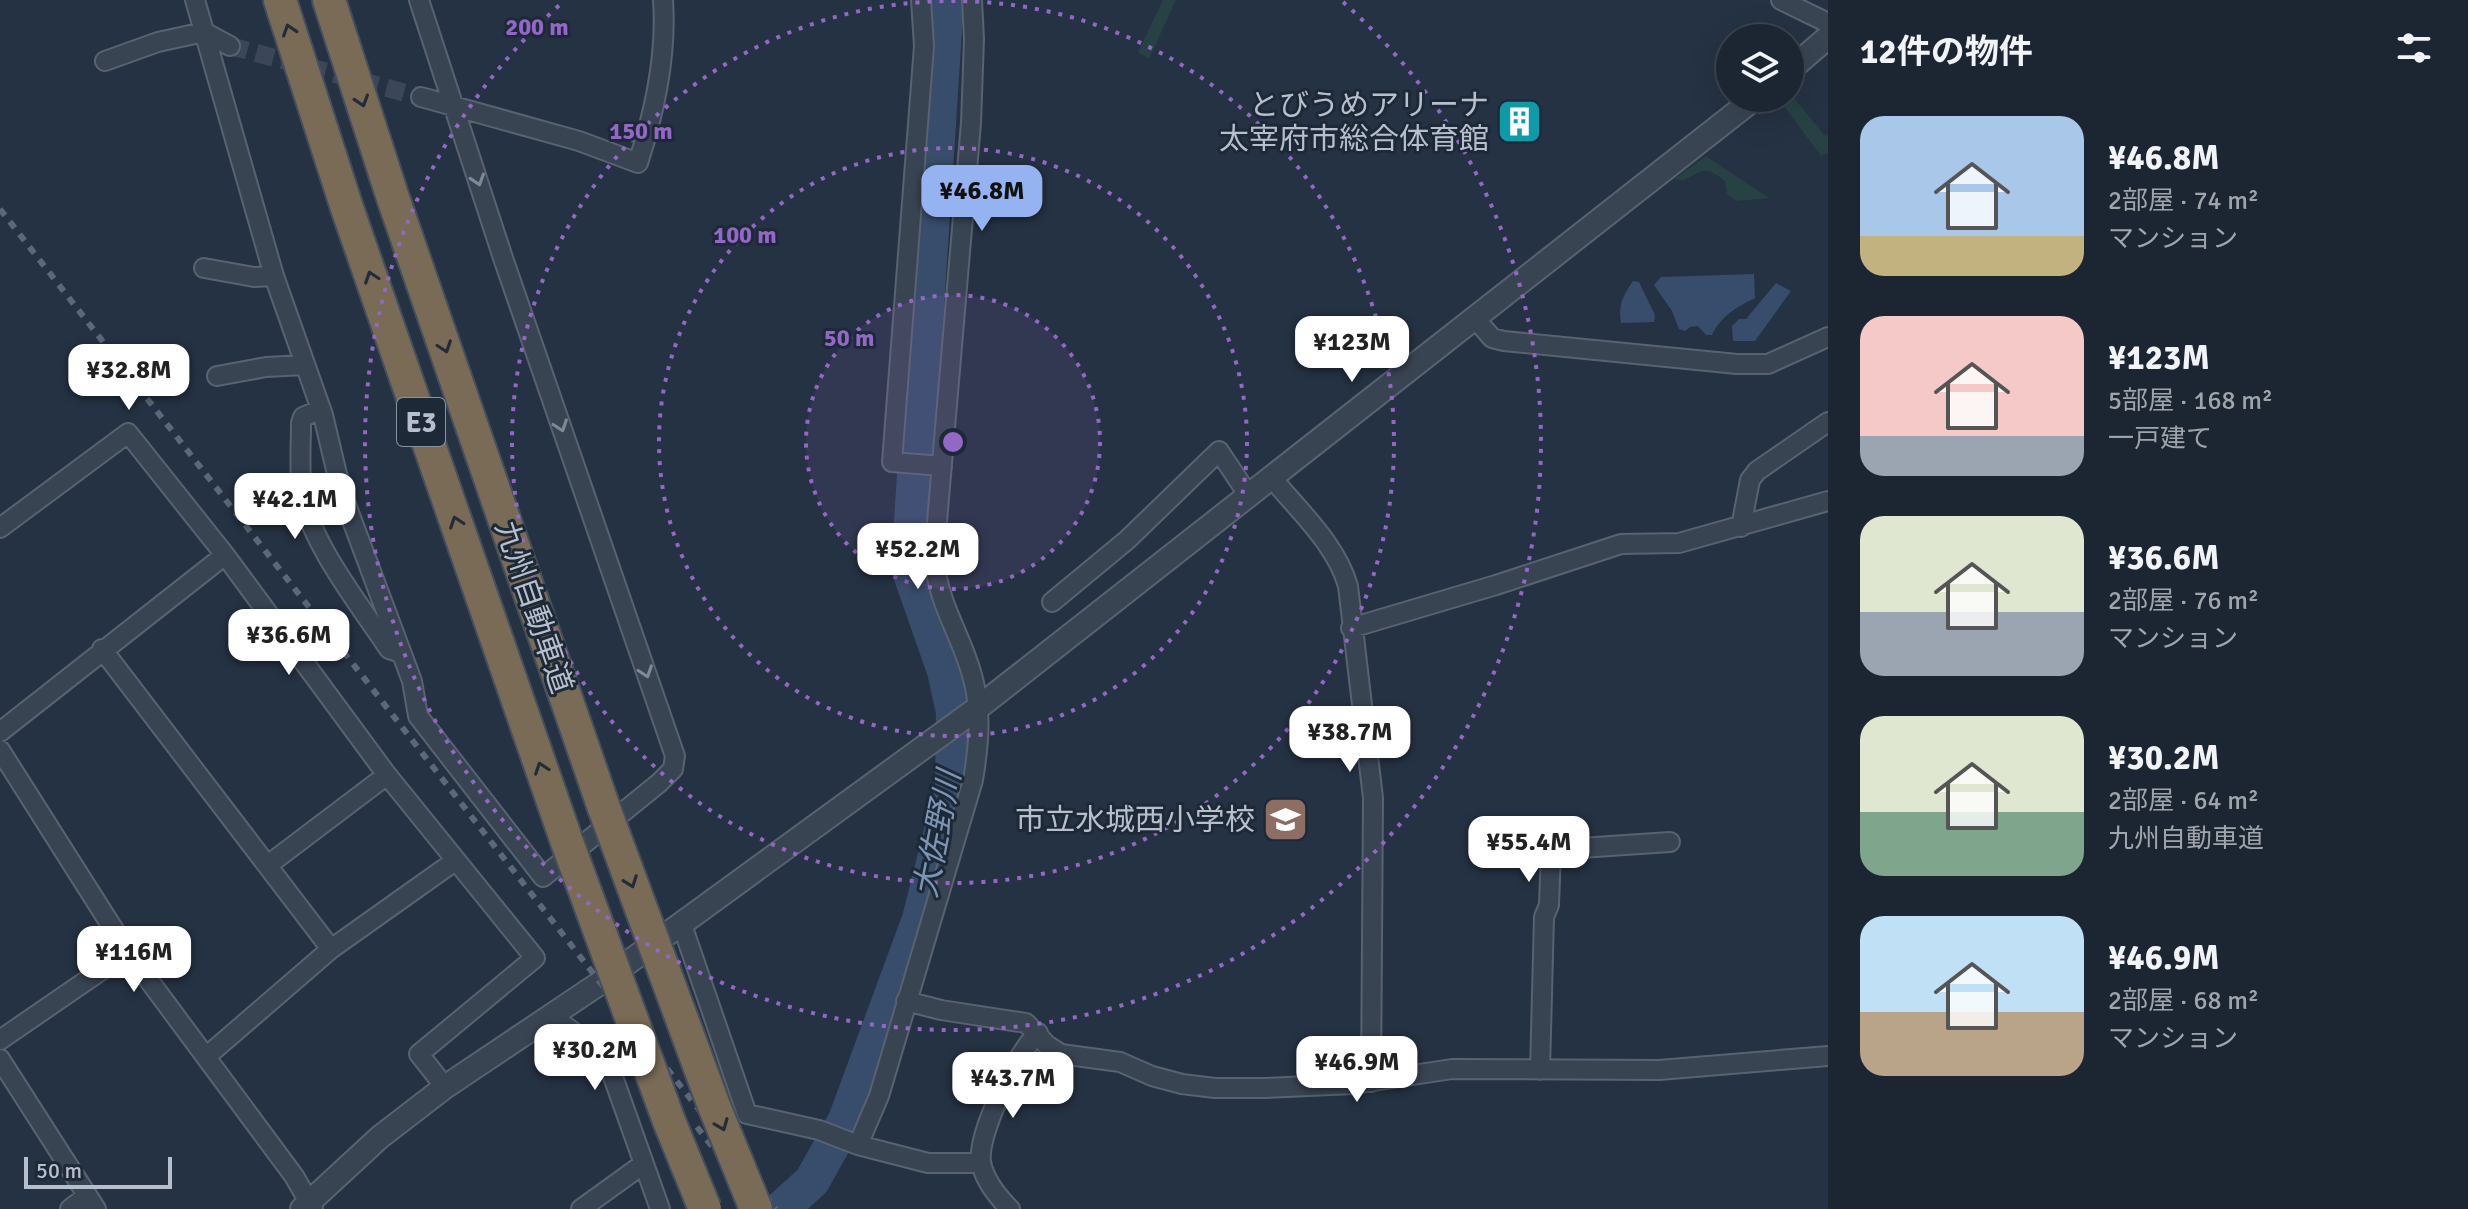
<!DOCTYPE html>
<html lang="ja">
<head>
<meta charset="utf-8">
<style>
  :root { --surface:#1c2632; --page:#29323e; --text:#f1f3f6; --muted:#a0a5ac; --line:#3a434d; --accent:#95b2f1 }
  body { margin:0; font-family:Signika,"Noto Sans JP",sans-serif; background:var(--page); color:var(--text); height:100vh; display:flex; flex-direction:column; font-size:30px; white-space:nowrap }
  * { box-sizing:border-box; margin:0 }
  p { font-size:26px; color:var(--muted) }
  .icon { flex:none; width:44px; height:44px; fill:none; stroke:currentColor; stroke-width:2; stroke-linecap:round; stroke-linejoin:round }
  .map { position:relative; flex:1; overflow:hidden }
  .side { display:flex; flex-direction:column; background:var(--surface); width:640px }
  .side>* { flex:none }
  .buttons { position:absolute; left:1716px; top:24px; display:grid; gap:16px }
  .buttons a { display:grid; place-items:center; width:88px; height:88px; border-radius:50%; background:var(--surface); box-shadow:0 8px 32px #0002,0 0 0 2px var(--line); font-size:40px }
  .scale { position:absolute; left:24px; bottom:20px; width:148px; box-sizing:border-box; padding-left:8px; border:4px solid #b7bfcd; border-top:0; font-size:22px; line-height:28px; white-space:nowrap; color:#b7bfcd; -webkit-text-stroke:6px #1e2938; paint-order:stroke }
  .price { position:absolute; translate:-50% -68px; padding:0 18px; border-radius:16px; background:#fff; color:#222; font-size:26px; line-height:52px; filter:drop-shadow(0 2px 4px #0008) }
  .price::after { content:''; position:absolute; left:50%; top:48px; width:24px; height:18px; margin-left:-12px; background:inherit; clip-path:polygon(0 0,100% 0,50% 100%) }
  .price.selected { background:var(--accent); color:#111 }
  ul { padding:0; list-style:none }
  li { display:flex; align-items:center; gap:24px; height:200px; padding:0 32px }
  li span { display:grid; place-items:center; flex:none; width:224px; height:160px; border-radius:24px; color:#555 }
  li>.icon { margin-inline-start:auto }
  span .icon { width:96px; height:96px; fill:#fffc; stroke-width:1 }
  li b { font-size:34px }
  h2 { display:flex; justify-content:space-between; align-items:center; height:96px; padding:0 32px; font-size:34px }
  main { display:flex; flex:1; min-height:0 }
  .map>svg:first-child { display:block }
  .green { fill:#274144 }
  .water { fill:#384d6b }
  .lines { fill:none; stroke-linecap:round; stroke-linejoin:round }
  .river { stroke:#384d6b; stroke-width:36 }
  .minor-tunnel { stroke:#3b4758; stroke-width:18; stroke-dasharray:18 9; stroke-linecap:butt }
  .minor-casing { stroke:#586270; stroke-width:22 }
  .tertiary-casing { stroke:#586270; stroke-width:26 }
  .motorway-casing { stroke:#444f5d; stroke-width:36 }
  .minor { stroke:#394453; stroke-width:18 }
  .tertiary { stroke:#394453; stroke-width:22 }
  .motorway { stroke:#796b56; stroke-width:32 }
  .rail { stroke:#5b687a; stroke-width:6; stroke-dasharray:8 8; stroke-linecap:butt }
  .motorway-bridge-casing { stroke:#444f5d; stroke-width:36; stroke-linecap:butt }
  .motorway-bridge { stroke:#796b56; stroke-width:32 }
  .oneway { stroke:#232c3a }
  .oneway2 { stroke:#7e8896 }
  .ring { fill:none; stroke:#9367c5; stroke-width:4; stroke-dasharray:4 8 }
  .labels { text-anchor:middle; stroke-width:6; stroke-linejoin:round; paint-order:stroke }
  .shield { fill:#1e2938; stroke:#8992a0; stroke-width:2 }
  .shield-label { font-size:28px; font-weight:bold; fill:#b7bfcd }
  .poi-label { font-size:30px; fill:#b7bfcd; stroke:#1e2938; text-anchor:end }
  .street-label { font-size:30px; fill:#b7bfcd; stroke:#1e2938 }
  .water-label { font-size:32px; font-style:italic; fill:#7c95b5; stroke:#1e2938 }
  .centre { fill:#9367c5; stroke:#1e2938; stroke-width:4 }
  .ring-label { font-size:24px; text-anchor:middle; font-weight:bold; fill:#9367c5; stroke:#1e2938; stroke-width:6; stroke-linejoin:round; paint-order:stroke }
</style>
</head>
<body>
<main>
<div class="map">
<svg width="1828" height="1209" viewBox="0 0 1828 1209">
  <rect width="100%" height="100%" fill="#253243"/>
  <path class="green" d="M1163,0H1176L1149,59L1138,52Z
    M1790,93L1825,136L1828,134V153L1821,156L1778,98H1790Z
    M1706,156L1769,198L1736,201L1727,194L1725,181C1704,165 1705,170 1684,180L1674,179Z"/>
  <path class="water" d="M1754,274L1755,298C1738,306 1720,317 1712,335H1706L1698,326L1690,327L1685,331L1679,329L1672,311L1654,285L1661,277Z
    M1633,281L1639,282L1655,315L1654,322L1621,323C1618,305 1623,296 1633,281Z
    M1776,283L1791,291L1755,341H1733L1732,326L1739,319H1746Z"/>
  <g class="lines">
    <path class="river" d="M781,1209L812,1181L846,1120L920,919L953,787L954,712L945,671L909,568L946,0"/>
    <path class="minor-tunnel" d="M230,46L421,97"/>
    <defs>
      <path id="minor" d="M195,0L274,276L323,415L341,491L412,681L418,716L543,877L659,783L673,769L675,756L503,258L419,0
        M921,0L924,46L892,462L942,466
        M1781,0L1828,23
        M105,61L158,42L204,32L230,46
        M421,97L579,141L638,163C655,111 667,55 663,0
        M204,268L254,277L274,276
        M1474,317L1492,338L1504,341L1737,364H1768L1828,337
        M217,376L266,367L305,365
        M321,409L303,417L301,423C301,446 299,470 302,492C308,540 362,608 389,649L398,652
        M1272,478C1299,511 1336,544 1348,586L1373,798L1371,1082
        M1741,527L1750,480L1757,471L1828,422
        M0,528L128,433L225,555L387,775L535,958L419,1054L445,1087
        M1052,602L1127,540L1219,451L1249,496
        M1351,628L1496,585L1621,544L1679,543L1828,501
        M102,649L331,949
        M0,732L225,555
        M0,750L128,952L294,1176L313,1209
        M268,865L387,775
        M681,922L747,1114L819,1130L858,1145L928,1163H981
        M906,1001L941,1010L1026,1023L1047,1045L1061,1054L1120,1062L1152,1076L1182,1084L1215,1088H1264L1354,1084L1452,1069L1659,1070L1828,1056
        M552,1016L606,1057L660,1209
        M0,1040L128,952
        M207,1056L331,949L455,861
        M0,1059L96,1209
        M1540,1070L1544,917L1549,905L1551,850L1670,842
        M858,1145L879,1096L973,780C979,744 982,710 972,675C960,632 938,605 934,557L971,123L974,39L972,0
        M70,1209L87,1196
        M581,1209L642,1165
        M1010,1209C998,1197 984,1179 981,1162C977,1134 1017,1052 1038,1033"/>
      <path id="tertiary" d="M1790,70L1828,37
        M302,1209L380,1137L445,1087L600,983L979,707L1755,98"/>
      <path id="motorway" d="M280,0L347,208L567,842
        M329,0L392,195L604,808"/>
    </defs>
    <use href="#minor" class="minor-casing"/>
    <use href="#tertiary" class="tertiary-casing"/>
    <use href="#motorway" class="motorway-casing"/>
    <use href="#minor" class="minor"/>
    <use href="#tertiary" class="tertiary"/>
    <use href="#motorway" class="motorway"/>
    <path class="rail" d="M0,209L776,1209
      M697,1127L761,1209"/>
    <defs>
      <path id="motorway-bridge" d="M604,808L714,1106L756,1209
        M567,842L669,1121L705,1209"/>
    </defs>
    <use href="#motorway-bridge" class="motorway-bridge-casing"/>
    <use href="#motorway-bridge" class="motorway-bridge"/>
  </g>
  <defs><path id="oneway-chevron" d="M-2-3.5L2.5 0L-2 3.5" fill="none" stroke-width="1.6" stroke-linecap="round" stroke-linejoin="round" transform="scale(2)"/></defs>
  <g class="oneway">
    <use href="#oneway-chevron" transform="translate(289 30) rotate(-108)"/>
    <use href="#oneway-chevron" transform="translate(362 101) rotate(72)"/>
    <use href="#oneway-chevron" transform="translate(371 277) rotate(-109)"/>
    <use href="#oneway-chevron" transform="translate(445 347) rotate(71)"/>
    <use href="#oneway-chevron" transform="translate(456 522) rotate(-109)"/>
    <use href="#oneway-chevron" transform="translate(541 768) rotate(-109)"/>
    <use href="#oneway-chevron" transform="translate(631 882) rotate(70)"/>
    <use href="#oneway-chevron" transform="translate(722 1125) rotate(68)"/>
  </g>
  <g class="oneway2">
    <use href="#oneway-chevron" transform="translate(478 180) rotate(72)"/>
    <use href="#oneway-chevron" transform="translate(561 426) rotate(71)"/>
    <use href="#oneway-chevron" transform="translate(646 672) rotate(71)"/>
  </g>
  <circle cx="953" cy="442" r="147" fill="#9367c5" fill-opacity=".12"/>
  <g class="ring">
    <circle cx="953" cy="442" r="147"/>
    <circle cx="953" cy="442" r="294"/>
    <circle cx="953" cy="442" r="441"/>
    <path d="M1343 2A588 588 0 1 1 563 2"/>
  </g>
  <defs>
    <symbol id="building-square" viewBox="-11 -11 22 22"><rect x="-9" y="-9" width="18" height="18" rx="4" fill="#0f9aa8" stroke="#1e2938"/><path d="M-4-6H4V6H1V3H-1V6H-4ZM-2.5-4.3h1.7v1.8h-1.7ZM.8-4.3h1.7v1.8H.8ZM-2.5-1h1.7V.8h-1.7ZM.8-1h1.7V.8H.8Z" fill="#fff"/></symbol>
    <symbol id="school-square" viewBox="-11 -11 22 22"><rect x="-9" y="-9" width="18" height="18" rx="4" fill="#8d6e63" stroke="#1e2938"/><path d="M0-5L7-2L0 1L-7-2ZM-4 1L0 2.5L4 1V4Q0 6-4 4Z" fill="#fff"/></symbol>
  </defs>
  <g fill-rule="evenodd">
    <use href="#building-square" x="1494" y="96" width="51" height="51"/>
    <use href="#school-square" x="1260" y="794" width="51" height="51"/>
  </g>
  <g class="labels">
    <rect class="shield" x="397" y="398" width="48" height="48" rx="6"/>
    <g class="shield-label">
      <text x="421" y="432">E3</text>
    </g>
    <g class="poi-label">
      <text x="1489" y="115">とびうめアリーナ<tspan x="1489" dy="34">太宰府市総合体育館</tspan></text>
      <text x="1255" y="830">市立水城西小学校</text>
    </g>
    <g class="street-label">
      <text transform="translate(534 607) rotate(71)" y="10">九州自動車道</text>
    </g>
    <g class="water-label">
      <text transform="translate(937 834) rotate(-79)" y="11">大佐野川</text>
    </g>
  </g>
  <circle cx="953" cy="442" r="12" class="centre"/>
  <g class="ring-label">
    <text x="537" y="35">200 m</text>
    <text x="641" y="139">150 m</text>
    <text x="745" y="243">100 m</text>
    <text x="849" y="346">50 m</text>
  </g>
</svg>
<div class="buttons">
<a><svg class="icon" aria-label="layers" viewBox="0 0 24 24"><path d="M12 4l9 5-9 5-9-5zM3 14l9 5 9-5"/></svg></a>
</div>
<div class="scale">50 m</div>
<b class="price selected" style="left:982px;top:233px">¥46.8M</b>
<b class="price" style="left:1352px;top:384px">¥123M</b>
<b class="price" style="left:129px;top:412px">¥32.8M</b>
<b class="price" style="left:295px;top:541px">¥42.1M</b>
<b class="price" style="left:918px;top:591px">¥52.2M</b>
<b class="price" style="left:289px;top:677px">¥36.6M</b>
<b class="price" style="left:1350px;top:774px">¥38.7M</b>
<b class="price" style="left:1529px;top:884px">¥55.4M</b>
<b class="price" style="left:134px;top:994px">¥116M</b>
<b class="price" style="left:595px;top:1092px">¥30.2M</b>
<b class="price" style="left:1357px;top:1104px">¥46.9M</b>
<b class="price" style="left:1013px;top:1120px">¥43.7M</b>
</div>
<section class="side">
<h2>12件の物件<svg class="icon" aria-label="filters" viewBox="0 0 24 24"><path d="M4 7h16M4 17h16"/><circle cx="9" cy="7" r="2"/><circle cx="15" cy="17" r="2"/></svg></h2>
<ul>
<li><span style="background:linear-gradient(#a9c7e8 75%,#c2b280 0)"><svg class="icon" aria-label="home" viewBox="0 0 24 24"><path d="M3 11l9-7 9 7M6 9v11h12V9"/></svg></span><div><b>¥46.8M</b><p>2部屋 · 74 m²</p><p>マンション</p></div></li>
<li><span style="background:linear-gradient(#f6c9c9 75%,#9aa5b1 0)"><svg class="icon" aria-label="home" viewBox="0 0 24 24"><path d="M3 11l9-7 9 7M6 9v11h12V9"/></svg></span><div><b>¥123M</b><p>5部屋 · 168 m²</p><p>一戸建て</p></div></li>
<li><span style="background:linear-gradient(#dfe7d0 60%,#9aa5b1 0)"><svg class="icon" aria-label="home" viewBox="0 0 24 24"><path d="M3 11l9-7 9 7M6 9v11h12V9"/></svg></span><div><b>¥36.6M</b><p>2部屋 · 76 m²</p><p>マンション</p></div></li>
<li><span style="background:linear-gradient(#dfe7d0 60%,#7fa58c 0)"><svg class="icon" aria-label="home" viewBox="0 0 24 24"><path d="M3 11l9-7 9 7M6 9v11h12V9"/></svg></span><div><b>¥30.2M</b><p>2部屋 · 64 m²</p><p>九州自動車道</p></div></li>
<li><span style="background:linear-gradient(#bfe0f5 60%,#b9a48a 0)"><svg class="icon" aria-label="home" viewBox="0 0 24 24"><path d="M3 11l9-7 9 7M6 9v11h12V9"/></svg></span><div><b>¥46.9M</b><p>2部屋 · 68 m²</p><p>マンション</p></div></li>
</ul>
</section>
</main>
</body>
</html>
